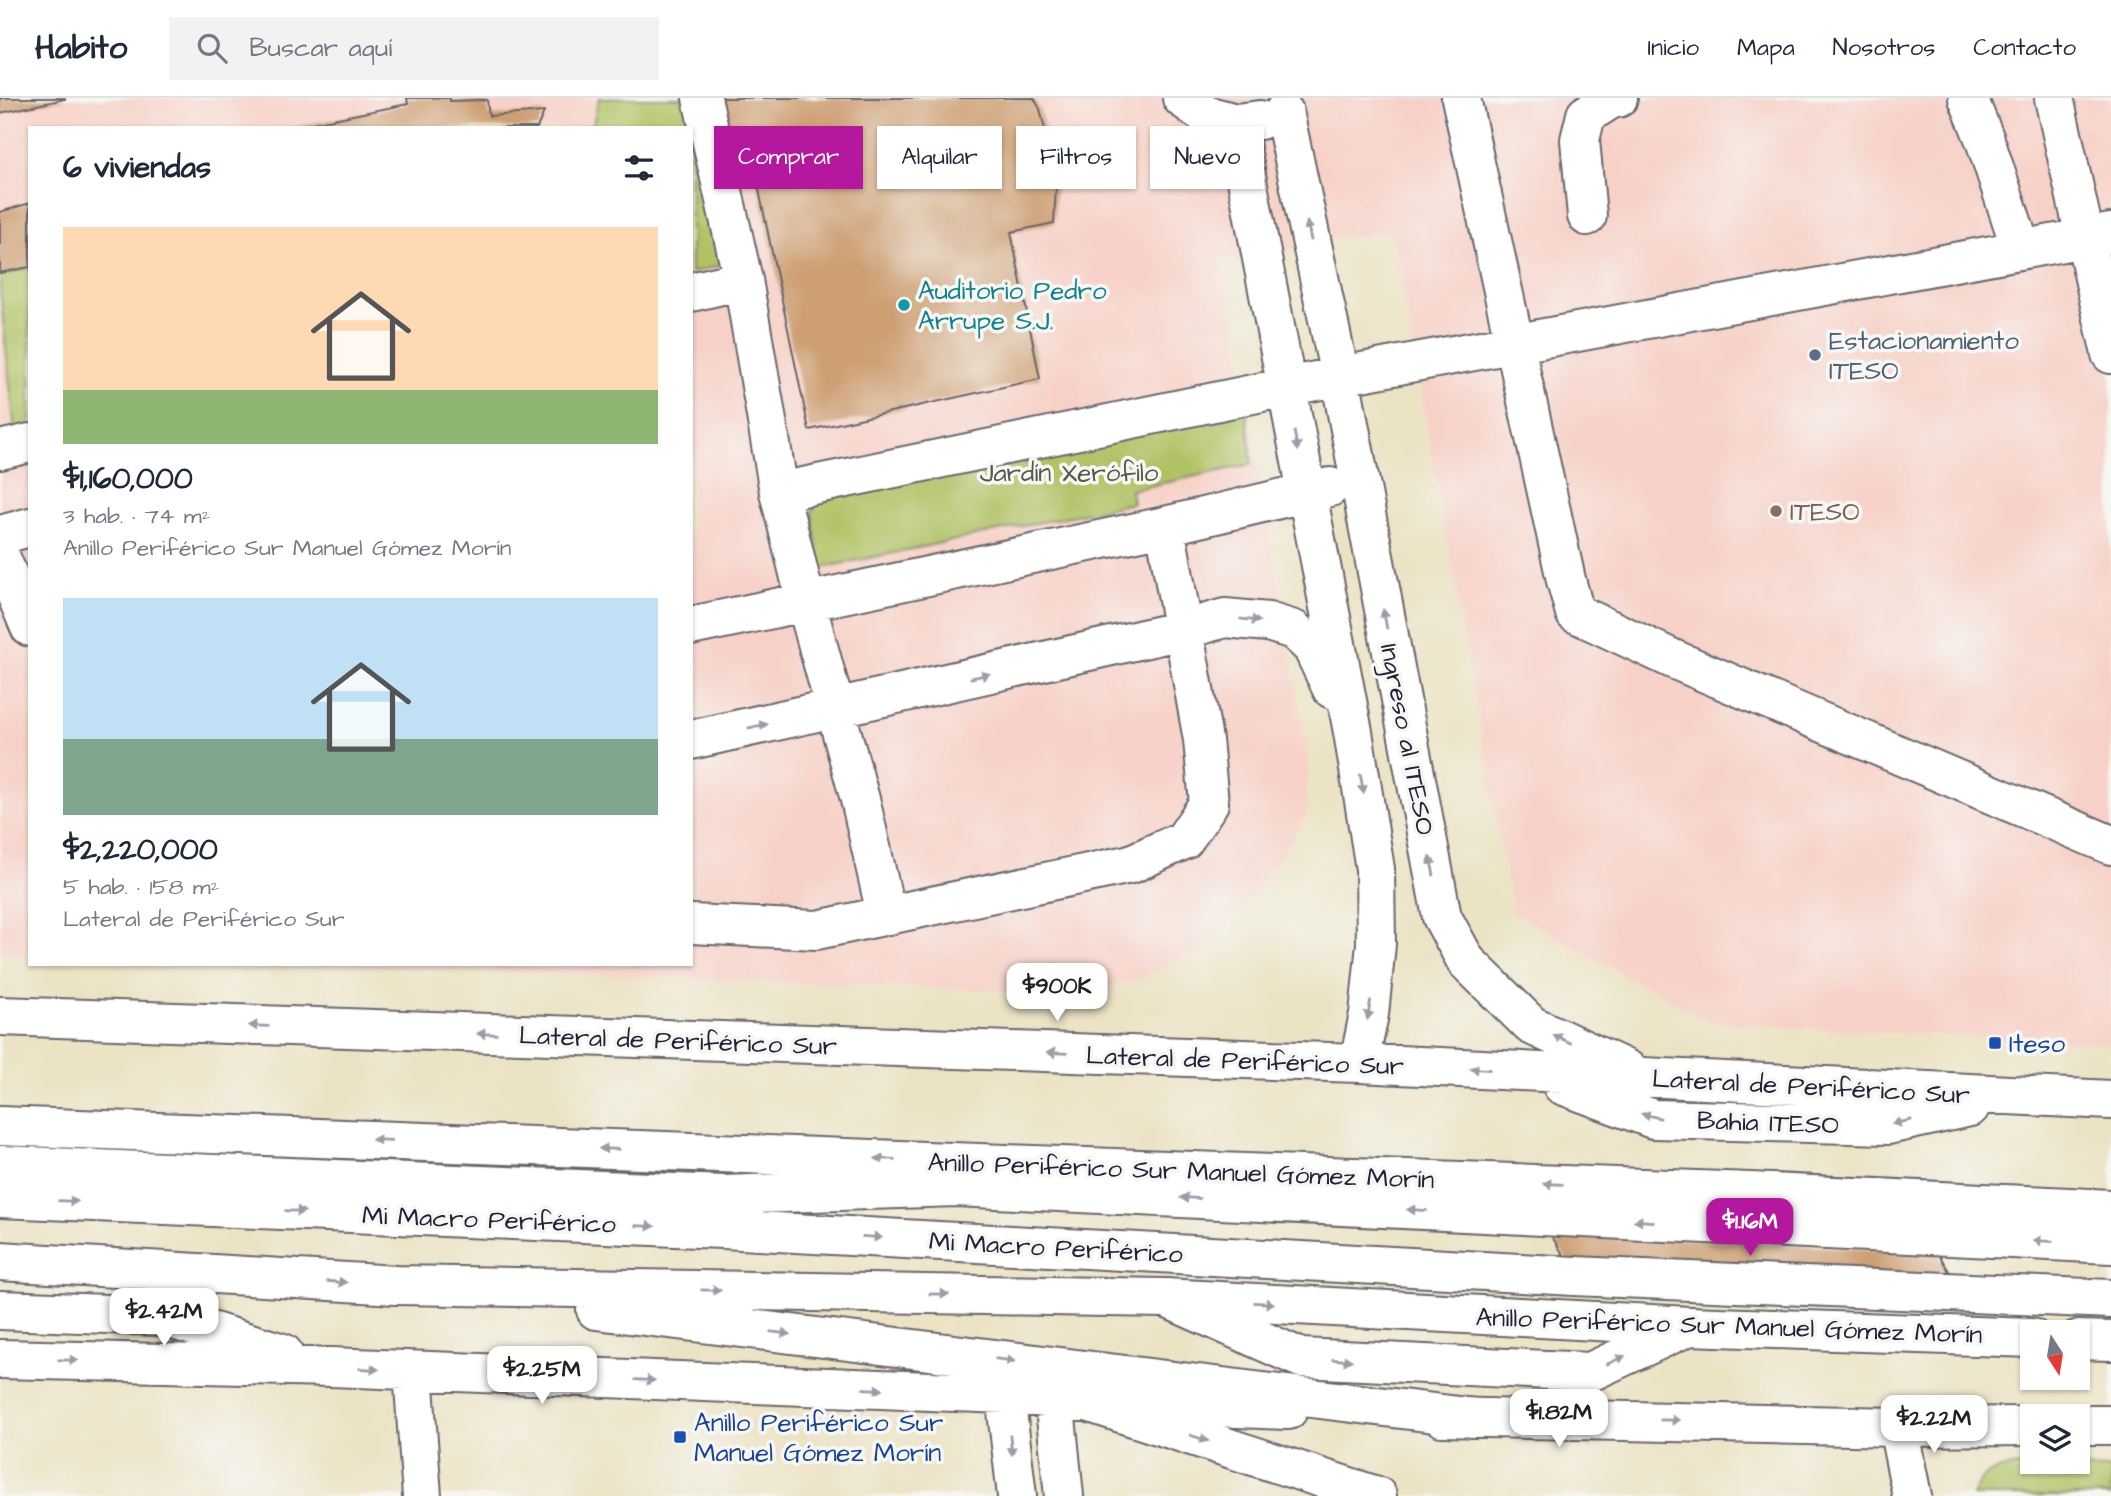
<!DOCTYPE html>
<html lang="es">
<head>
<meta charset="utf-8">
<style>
  :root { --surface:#fff; --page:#f2f2f3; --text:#1f2937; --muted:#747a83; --line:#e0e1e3; --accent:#b5179e }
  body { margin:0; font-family:"Architects Daughter",sans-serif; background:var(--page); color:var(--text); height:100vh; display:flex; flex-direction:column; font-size:26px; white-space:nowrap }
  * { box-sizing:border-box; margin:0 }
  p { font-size:23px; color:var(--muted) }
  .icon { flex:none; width:38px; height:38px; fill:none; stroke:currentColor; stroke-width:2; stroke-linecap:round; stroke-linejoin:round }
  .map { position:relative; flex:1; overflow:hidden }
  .details { position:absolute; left:28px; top:28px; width:665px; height:840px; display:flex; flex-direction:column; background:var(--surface); border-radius:0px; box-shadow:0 2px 5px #0004 }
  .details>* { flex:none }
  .top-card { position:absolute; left:714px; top:28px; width:665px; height:63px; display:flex; gap:14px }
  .needle { width:46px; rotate:168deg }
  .fabs { position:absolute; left:2020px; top:1222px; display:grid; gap:14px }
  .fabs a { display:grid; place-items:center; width:70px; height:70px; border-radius:0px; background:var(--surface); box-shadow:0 2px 5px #0004; font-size:35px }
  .price { position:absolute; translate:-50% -60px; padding:0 16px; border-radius:14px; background:#fff; color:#222; font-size:23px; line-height:46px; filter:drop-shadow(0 2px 4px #0008) }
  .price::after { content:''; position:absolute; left:50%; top:42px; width:21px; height:16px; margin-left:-10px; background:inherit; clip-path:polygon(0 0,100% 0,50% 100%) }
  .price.current { background:var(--accent); color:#fff }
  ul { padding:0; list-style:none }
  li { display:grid; align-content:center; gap:14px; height:371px; padding:0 35px }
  li span { display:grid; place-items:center; height:217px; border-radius:0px; color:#555 }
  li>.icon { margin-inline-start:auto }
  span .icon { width:126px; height:126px; fill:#fffc; stroke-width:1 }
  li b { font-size:30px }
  h2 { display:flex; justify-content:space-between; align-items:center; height:84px; padding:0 35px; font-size:30px }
  .tag { padding:0 24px; border-radius:0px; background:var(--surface); box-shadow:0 2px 5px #0004; font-size:24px; line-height:63px }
  .tag.current { background:var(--accent); color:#fff }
  header { display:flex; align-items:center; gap:42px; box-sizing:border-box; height:98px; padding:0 35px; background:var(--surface); border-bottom:2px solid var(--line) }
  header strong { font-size:33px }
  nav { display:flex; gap:38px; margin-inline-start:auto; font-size:24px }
  .search { width:490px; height:63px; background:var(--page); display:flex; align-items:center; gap:18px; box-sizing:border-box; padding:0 24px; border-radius:0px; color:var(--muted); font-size:26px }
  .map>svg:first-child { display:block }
  .built { fill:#f7d1c7 }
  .green { fill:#b1c265; stroke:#6a7250; stroke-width:2 }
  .building { fill:#ce9f73 }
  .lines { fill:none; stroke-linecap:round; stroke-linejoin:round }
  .minor-casing { stroke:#69666b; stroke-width:42 }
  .major-casing { stroke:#69666b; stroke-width:42 }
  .highway-casing { stroke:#69666b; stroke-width:42 }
  .minor { stroke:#fff; stroke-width:38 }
  .major { stroke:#fff; stroke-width:38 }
  .highway { stroke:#fff; stroke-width:38 }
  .oneway { fill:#9c9ca7 }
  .culture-dot { fill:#0f9aa8; stroke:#f6f6f2; stroke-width:2.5 }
  .service-dot { fill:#5c6f8a; stroke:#f6f6f2; stroke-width:2.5 }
  .education-dot { fill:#8d6e63; stroke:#f6f6f2; stroke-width:2.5 }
  .transit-dot { fill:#1a4fb4; stroke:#f6f6f2; stroke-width:2.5 }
  .labels { text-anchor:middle; stroke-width:7; stroke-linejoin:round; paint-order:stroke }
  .culture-label { font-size:26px; fill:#0d838f; stroke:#f6f6f2; text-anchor:start }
  .service-label { font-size:26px; fill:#4e5e75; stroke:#f6f6f2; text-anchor:start }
  .park-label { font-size:26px; fill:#545a4a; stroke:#f6f6f2 }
  .education-label { font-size:26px; fill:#785e54; stroke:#f6f6f2; text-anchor:start }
  .street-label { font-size:26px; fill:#22223b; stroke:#f6f6f2 }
  .transit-label { font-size:26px; fill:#164399; stroke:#f6f6f2; text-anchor:start }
</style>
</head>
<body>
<header>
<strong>Habito</strong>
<div class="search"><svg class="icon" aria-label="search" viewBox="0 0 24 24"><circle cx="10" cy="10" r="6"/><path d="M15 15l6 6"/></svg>Buscar aquí</div>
<nav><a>Inicio</a><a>Mapa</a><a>Nosotros</a><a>Contacto</a></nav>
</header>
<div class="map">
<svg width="2111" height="1398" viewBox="0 0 2111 1398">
  <rect width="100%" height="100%" fill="#f6f6f2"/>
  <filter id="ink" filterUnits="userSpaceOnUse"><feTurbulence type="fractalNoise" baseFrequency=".0143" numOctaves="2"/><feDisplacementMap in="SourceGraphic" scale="14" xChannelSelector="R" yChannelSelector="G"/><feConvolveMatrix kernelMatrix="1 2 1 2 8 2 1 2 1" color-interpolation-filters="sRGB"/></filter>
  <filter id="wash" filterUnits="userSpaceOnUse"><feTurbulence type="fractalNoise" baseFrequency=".00686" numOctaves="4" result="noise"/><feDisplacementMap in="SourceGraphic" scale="28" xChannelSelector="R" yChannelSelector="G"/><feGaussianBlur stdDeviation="1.57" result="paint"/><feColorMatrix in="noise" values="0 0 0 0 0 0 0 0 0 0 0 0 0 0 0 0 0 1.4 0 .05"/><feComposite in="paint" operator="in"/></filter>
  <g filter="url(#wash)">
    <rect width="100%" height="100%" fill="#ece3c5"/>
    <path class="built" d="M0,0H2111V946L1712,925L1513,815L1392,132L1223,163L1309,663L1306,719L1276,765L1232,822L1195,853L1148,878L1087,896L303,866H691V30H30V856L0,855Z"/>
    <path class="green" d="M599,0H686L722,167L691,175V30H592Z
      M30,170V340L16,344L0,193V175Z
      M1245,298L1252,366L1131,392L1133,405L821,470L812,416L818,393Z
      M2019,1368L2111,1371V1398H1972C1981,1374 1995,1371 2019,1368Z"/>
    <g id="blocks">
      <path class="building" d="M0,0H65V1L0,15Z
        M407,0H450V3L487,2L489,18L544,14L537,30H288L408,6Z
        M719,0H1034L1040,11L1050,52L1056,88L1054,125L1011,134L1040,281L809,332L749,44L728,48Z
        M30,105V169L0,175V114Z
        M1549,1134L1938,1155L1956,1185L1570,1167Z"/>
    </g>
  </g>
  <g filter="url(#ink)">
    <use href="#blocks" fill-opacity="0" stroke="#69666b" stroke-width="2"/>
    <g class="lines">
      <defs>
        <path id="minor" d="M702,0L743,182L779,394L806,504L861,705L886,816
          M1182,0L1206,17L1236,25L1260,22
          M1461,0L1566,482L1575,515L1673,561L2111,747
          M1968,0L1985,42L2021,151
          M2054,0L2111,256
          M1284,14L1340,278L1442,819L1466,863L1531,927L1628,972
          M1236,25L1353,634L1375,771L1376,846L1369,916L1359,965
          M1587,118L1580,42L1586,17L1611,1L1618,0
          M691,194L743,182
          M0,352L30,345
          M779,394L1340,278L2111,135
          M0,437L30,429
          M0,458L30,529
          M691,528L1165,428L1330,389
          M691,642L1183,532L1225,520L1268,524L1294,532L1312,549L1332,591
          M691,826L817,832L1131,766L1184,742L1209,705L1203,642L1165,428
          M0,918L1359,965L2111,1002
          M1562,987L1653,1021L1888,1027L1970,1009
          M0,1067L724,1097L956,1089L2111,1146
          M0,1100L722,1131L1574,1178L2111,1201
          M1166,1200L1301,1260L1590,1274L1689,1228
          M0,1212L161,1218L283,1255
          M0,1261L331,1269L1005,1296L1087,1304L1288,1312
          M413,1274L422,1398
          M1005,1296L1017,1398
          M1054,1300L1064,1398
          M1442,1319L1898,1329L2032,1328
          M2077,1327H2111"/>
        <path id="major" d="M1087,1304L1377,1398
          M1898,1329L1912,1398"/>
        <path id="highway" d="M0,1028L1751,1094L2111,1111
          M0,1163L396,1187L1164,1200L1689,1228L2032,1240
          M596,1212L1475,1320
          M2077,1242L2111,1243"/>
      </defs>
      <use href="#minor" class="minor-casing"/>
      <use href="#major" class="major-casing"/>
      <use href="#highway" class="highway-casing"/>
      <use href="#minor" class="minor"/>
      <use href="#major" class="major"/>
      <use href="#highway" class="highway"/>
    </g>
    <defs><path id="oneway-solid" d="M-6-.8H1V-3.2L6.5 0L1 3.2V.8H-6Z" transform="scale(1.75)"/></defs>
    <g class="oneway">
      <use href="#oneway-solid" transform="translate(1309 133) rotate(-102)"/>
      <use href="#oneway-solid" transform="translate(1296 343) rotate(79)"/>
      <use href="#oneway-solid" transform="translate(1385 521) rotate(-101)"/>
      <use href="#oneway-solid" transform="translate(1250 522) rotate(6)"/>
      <use href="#oneway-solid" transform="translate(980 578) rotate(-13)"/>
      <use href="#oneway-solid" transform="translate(758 628) rotate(-12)"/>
      <use href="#oneway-solid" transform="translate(1362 686) rotate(80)"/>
      <use href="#oneway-solid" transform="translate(1432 768) rotate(-101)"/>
      <use href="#oneway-solid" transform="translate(1369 912) rotate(99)"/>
      <use href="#oneway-solid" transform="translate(259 928) rotate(-178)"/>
      <use href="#oneway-solid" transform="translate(487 936) rotate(-178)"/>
      <use href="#oneway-solid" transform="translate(1562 941) rotate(-155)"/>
      <use href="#oneway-solid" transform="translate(1057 955) rotate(-178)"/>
      <use href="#oneway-solid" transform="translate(1480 971) rotate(-177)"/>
      <use href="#oneway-solid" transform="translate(1651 1018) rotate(-167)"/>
      <use href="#oneway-solid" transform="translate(1902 1024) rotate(167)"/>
      <use href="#oneway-solid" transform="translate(382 1042) rotate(-178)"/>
      <use href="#oneway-solid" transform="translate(609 1051) rotate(-178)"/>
      <use href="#oneway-solid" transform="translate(885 1061) rotate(-178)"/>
      <use href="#oneway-solid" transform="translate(1553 1086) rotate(-178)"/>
      <use href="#oneway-solid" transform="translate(1190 1100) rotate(-177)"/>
      <use href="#oneway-solid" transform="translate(68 1103) rotate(2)"/>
      <use href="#oneway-solid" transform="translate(1417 1112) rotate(-177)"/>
      <use href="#oneway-solid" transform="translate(295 1113) rotate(2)"/>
      <use href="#oneway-solid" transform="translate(1644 1123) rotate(-177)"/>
      <use href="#oneway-solid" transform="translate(645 1128) rotate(2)"/>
      <use href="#oneway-solid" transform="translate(872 1139) rotate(3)"/>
      <use href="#oneway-solid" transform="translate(2043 1143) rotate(-177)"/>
      <use href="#oneway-solid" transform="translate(337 1184) rotate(4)"/>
      <use href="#oneway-solid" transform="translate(711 1192) rotate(1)"/>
      <use href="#oneway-solid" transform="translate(939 1196) rotate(1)"/>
      <use href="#oneway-solid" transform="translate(1264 1205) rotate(3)"/>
      <use href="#oneway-solid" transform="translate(780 1235) rotate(7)"/>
      <use href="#oneway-solid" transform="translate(68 1262) rotate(1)"/>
      <use href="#oneway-solid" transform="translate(1005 1262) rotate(7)"/>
      <use href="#oneway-solid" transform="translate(1342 1262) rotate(3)"/>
      <use href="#oneway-solid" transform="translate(1616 1262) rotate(-25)"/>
      <use href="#oneway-solid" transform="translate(369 1271) rotate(3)"/>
      <use href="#oneway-solid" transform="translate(645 1282) rotate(2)"/>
      <use href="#oneway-solid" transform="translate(873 1291) rotate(2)"/>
      <use href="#oneway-solid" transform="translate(1670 1322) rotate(1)"/>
      <use href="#oneway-solid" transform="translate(1199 1340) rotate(18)"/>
      <use href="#oneway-solid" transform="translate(1011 1347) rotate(84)"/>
    </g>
  </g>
  <circle class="culture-dot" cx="904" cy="207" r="7"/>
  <circle class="service-dot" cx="1815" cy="257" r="7"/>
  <circle class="education-dot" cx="1776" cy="413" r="7"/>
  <g class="transit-dot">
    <rect x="1988" y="938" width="14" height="14" rx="3.5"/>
    <rect x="673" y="1332" width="14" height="14" rx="3.5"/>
  </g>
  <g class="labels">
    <g class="culture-label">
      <text x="918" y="201">Auditorio Pedro<tspan x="918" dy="30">Arrupe S.J.</tspan></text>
    </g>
    <g class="service-label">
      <text x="1829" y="251">Estacionamiento<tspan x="1829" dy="30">ITESO</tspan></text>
    </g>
    <g class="park-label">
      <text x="1069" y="383">Jardín Xerófilo</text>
    </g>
    <g class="education-label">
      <text x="1790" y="422">ITESO</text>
    </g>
    <g class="street-label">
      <text transform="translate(1408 641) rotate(79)" y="9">Ingreso al ITESO</text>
      <text transform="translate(678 942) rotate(2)" y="9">Lateral de Periférico Sur</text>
      <text transform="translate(1245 962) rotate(2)" y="9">Lateral de Periférico Sur</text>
      <text transform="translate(1811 988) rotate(3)" y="9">Lateral de Periférico Sur</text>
      <text transform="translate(1768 1024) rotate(2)" y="9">Bahia ITESO</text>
      <text transform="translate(1181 1072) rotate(2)" y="9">Anillo Periférico Sur Manuel Gómez Morín</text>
      <text transform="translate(489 1121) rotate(2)" y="9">Mi Macro Periférico</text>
      <text transform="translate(1056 1149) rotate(3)" y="9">Mi Macro Periférico</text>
      <text transform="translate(1729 1227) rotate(2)" y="9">Anillo Periférico Sur Manuel Gómez Morín</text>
    </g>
    <g class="transit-label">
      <text x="2009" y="954">Iteso</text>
      <text x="694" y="1333">Anillo Periférico Sur<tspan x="694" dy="30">Manuel Gómez Morín</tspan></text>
    </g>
  </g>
</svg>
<div class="fabs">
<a><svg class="needle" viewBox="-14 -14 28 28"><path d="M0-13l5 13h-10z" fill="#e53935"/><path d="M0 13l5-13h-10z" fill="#747a83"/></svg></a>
<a><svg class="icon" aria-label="layers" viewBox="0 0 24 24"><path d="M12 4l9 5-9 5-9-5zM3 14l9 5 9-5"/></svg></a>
</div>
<b class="price" style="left:1057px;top:925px">$900K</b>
<b class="price current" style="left:1750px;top:1160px">$1.16M</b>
<b class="price" style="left:164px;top:1250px">$2.42M</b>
<b class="price" style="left:542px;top:1308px">$2.25M</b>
<b class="price" style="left:1559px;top:1351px">$1.82M</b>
<b class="price" style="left:1934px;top:1357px">$2.22M</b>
<div class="top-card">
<a class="tag current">Comprar</a>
<a class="tag">Alquilar</a>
<a class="tag">Filtros</a>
<a class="tag">Nuevo</a>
</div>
<section class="details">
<h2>6 viviendas<svg class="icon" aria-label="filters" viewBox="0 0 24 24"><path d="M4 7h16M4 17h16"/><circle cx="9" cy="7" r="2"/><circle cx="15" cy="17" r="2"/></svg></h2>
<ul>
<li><span style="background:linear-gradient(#ffd9b3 75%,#8fb573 0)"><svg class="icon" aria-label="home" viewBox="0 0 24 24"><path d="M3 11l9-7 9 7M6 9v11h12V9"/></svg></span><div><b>$1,160,000</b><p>3 hab. · 74 m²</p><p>Anillo Periférico Sur Manuel Gómez Morín</p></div></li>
<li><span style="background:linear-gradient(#bfe0f5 65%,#7fa58c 0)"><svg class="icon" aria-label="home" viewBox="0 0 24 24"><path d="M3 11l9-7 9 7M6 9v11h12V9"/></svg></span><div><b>$2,220,000</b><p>5 hab. · 158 m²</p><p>Lateral de Periférico Sur</p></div></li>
</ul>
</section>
</div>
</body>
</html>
